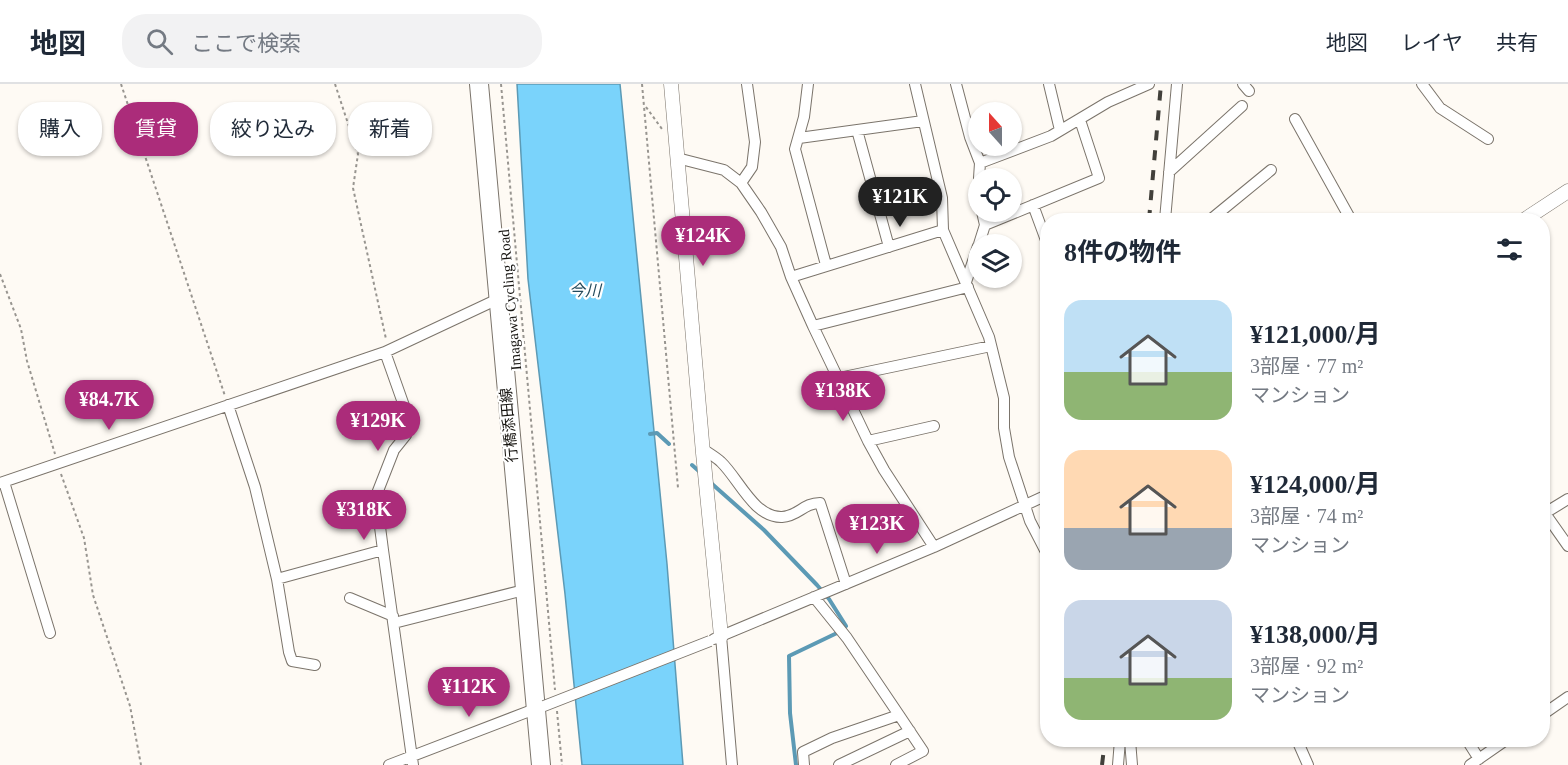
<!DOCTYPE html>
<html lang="ja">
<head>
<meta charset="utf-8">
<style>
  :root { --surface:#fff; --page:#f2f2f3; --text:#1f2937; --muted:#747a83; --line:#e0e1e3; --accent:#ab2c7a }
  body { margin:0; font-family:"Times New Roman","Noto Sans JP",serif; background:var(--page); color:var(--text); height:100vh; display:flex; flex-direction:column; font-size:22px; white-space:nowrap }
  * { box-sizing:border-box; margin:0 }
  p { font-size:20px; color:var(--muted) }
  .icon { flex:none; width:33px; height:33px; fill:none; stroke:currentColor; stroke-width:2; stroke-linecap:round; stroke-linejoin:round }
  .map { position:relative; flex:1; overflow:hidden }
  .sheet { position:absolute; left:1040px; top:129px; width:510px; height:534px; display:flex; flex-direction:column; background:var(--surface); border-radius:24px; box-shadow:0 2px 4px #0004 }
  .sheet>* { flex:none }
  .top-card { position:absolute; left:18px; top:18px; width:570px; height:54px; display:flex; gap:12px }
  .needle { width:39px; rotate:339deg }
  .fabs { position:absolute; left:968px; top:18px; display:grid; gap:12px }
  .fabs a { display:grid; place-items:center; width:54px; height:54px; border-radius:50%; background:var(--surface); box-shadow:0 2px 4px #0004; font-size:30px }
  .price { position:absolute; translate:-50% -51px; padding:0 14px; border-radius:21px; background:var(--accent); color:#fff; font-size:20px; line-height:39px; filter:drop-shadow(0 2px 3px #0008) }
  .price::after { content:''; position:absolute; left:50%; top:36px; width:18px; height:14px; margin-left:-9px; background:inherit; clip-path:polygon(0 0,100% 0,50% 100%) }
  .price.on { background:#222; color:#fff }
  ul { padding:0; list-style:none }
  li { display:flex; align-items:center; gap:18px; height:150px; padding:0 24px }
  li span { display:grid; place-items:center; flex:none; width:168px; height:120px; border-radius:18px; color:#555 }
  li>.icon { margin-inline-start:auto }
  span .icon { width:72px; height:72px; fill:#fffc; stroke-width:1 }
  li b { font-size:26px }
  h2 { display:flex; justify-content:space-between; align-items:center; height:72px; padding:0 24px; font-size:26px }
  .tag { padding:0 21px; border-radius:24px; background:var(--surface); box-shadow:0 2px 4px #0004; font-size:21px; line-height:54px }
  .tag.on { background:var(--accent); color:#fff }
  header { display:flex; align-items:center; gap:36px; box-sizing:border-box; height:84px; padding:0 30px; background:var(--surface); border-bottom:2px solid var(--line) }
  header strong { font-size:28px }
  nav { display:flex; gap:33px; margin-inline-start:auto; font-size:21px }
  .search { width:420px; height:54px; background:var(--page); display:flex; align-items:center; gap:15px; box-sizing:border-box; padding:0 21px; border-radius:24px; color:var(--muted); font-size:22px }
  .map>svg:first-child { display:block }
  .water { fill:#7ad3fb; stroke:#5c9ab5; stroke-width:1.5 }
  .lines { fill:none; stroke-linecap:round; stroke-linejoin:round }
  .stream { stroke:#5c9ab5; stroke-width:4 }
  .minor-casing { stroke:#7b746b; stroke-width:12 }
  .tertiary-casing { stroke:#7b746b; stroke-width:15 }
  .primary-casing { stroke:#7b746b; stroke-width:20 }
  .path { stroke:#989590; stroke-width:2; stroke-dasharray:3 3; stroke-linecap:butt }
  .minor { stroke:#fff; stroke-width:10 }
  .tertiary { stroke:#fff; stroke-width:14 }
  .primary { stroke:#fff; stroke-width:18 }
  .rail { stroke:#42403b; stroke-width:4; stroke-dasharray:10 10; stroke-linecap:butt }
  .minor-bridge-casing { stroke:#7b746b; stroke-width:12; stroke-linecap:butt }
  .minor-bridge { stroke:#fff; stroke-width:10 }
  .labels { text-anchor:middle; stroke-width:4.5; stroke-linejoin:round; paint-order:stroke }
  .street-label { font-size:15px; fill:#171511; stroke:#fff }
  .water-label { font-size:16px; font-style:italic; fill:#234a5c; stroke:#fff }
</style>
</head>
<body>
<header>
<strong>地図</strong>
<div class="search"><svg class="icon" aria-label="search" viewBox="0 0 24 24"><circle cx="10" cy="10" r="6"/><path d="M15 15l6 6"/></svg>ここで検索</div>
<nav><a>地図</a><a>レイヤ</a><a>共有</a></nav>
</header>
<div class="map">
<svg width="1568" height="681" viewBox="0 0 1568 681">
  <rect width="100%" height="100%" fill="#fefaf4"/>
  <path class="water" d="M517,0H620L667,480L683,681H582L565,510L528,195Z"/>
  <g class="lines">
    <path class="stream" d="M650,350L657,349L669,360
      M692,381L701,389
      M711,399L764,446L817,501L829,515L846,542
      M796,681L790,629L789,572L837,549"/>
    <defs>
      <path id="minor" d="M808,0L804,33L795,65L826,181
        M915,0L942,114L943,146
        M956,0L970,53L980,79L979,94
        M1049,0L1060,46
        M1243,0L1249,7
        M1422,0L1440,24L1488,55
        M1295,35L1351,136
        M857,46L889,163
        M799,54L923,37
        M677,74L724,86L741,99L761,128L781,163L791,193L813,242L868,357L884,386L934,463
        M980,79L1051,52L1108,18L1149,0
        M1169,88L1242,22
        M741,99L752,83L755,58L747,0
        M1033,121L1047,159
        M1271,135L1272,136
        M1165,136L1177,0
        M1210,136L1271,86
        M985,141L1099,94L1080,36
        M979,160L985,141L982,128
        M791,193L943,146L989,253L1004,314V344L1009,373L1030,437L1047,470
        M966,198L978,162
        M813,242L968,203
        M839,294L991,262
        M228,321L255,403L277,495L383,466L413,681
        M868,357L934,342
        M702,364C708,369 716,373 721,378C739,395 754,434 782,433C799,432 803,419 820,419L846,500
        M4,398L50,549
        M0,399L385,268L498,215
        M1542,425L1568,462
        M1545,429L1568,415
        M383,466L376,412L394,366L406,351L408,333L385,268
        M277,495L289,568L292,577L315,581
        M814,513L847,554L899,631
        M350,514L393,532
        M394,539L524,506
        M721,552L732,681
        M714,555L934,463L1047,411
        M1542,631L1568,613
        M1130,656L1132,681
        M1297,656L1308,681
        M1467,656L1479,675
        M389,681L540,623
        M804,681L803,668L832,654L899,631L923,667L896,681
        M839,681L910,647
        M1118,681L1120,656
        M1470,681L1506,656"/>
      <path id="tertiary" d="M671,0L703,369L721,552
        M1524,136L1568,107"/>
      <path id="primary" d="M479,0L541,681"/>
    </defs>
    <use href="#minor" class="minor-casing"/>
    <use href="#tertiary" class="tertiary-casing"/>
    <use href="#primary" class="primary-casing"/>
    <path class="path" d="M121,0L225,312
      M335,0L358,70L353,104L386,255
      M501,0L555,606
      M642,0L678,404
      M646,23L662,45
      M0,190L21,245L27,277L55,370
      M61,390L84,454L93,511L130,622L141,681
      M557,627L562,681"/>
    <use href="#minor" class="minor"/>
    <use href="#tertiary" class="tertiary"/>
    <use href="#primary" class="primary"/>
    <path class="rail" d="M1149,136L1161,0
      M1102,681L1105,656"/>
    <defs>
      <path id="minor-bridge" d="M544,622L710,557"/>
    </defs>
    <use href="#minor-bridge" class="minor-bridge-casing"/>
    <use href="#minor-bridge" class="minor-bridge"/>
  </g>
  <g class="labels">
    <g class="street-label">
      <text transform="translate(510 216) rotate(-95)" y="5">Imagawa Cycling Road</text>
      <text transform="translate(509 341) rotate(-95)" y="5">行橋添田線</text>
    </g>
    <g class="water-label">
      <text x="585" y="212">今川</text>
    </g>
  </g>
</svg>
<div class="fabs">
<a><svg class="needle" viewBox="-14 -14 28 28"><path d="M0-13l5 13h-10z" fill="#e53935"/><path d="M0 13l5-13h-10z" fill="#747a83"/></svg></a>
<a><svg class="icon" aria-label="locate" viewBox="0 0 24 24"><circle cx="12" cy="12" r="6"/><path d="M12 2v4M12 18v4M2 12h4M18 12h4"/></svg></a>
<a><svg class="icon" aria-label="layers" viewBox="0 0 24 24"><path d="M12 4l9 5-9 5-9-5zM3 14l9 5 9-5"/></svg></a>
</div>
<b class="price on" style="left:900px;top:144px">¥121K</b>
<b class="price" style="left:703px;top:183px">¥124K</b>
<b class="price" style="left:843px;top:338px">¥138K</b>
<b class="price" style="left:109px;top:347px">¥84.7K</b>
<b class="price" style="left:378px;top:368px">¥129K</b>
<b class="price" style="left:364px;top:457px">¥318K</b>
<b class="price" style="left:877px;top:471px">¥123K</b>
<b class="price" style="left:469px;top:634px">¥112K</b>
<div class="top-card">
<a class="tag">購入</a>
<a class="tag on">賃貸</a>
<a class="tag">絞り込み</a>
<a class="tag">新着</a>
</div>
<section class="sheet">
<h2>8件の物件<svg class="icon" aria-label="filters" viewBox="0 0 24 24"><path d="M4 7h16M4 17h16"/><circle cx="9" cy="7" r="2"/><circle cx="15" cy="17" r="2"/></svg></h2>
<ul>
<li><span style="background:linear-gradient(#bfe0f5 60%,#8fb573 0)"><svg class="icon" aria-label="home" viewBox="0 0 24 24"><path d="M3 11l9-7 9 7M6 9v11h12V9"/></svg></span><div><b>¥121,000/月</b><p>3部屋 · 77 m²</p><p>マンション</p></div></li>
<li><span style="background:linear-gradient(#ffd9b3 65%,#9aa5b1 0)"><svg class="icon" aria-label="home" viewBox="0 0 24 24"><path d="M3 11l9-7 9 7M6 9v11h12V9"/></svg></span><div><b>¥124,000/月</b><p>3部屋 · 74 m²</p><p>マンション</p></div></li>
<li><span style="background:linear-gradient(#c9d6e8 65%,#8fb573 0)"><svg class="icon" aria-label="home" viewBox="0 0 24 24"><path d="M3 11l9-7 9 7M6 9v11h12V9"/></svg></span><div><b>¥138,000/月</b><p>3部屋 · 92 m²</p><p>マンション</p></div></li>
</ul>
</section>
</div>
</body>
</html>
